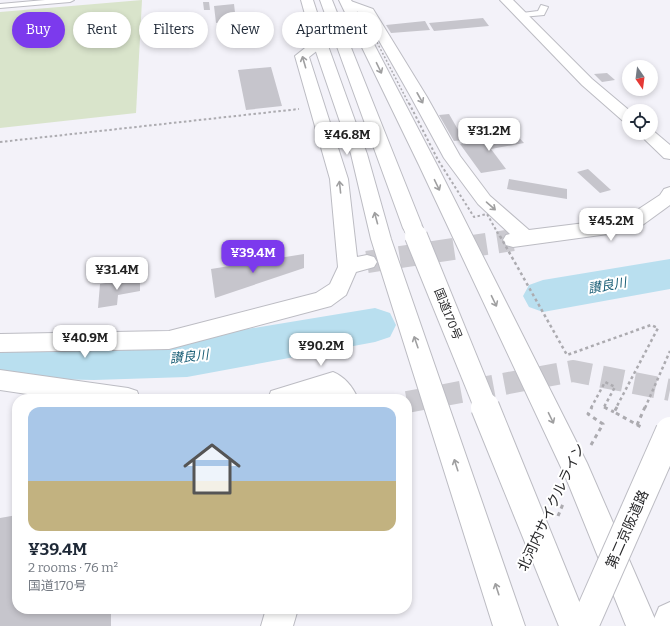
<!DOCTYPE html>
<html lang="en">
<head>
<meta charset="utf-8">
<style>
  :root { --surface:#fff; --page:#f2f2f3; --text:#1f2937; --muted:#747a83; --accent:#7c3aed }
  body { margin:0; font-family:Bitter,"Noto Sans JP",serif; background:var(--page); color:var(--text); height:100vh; display:flex; flex-direction:column; font-size:15px; white-space:nowrap }
  * { box-sizing:border-box; margin:0 }
  p { font-size:13px; color:var(--muted) }
  .icon { flex:none; width:22px; height:22px; fill:none; stroke:currentColor; stroke-width:2; stroke-linecap:round; stroke-linejoin:round }
  .map { position:relative; flex:1; overflow:hidden }
  .panel { position:absolute; left:12px; top:394px; width:400px; height:220px; display:flex; flex-direction:column; background:var(--surface); border-radius:16px; box-shadow:0 2px 6px #0003 }
  .panel>* { flex:none }
  .guide { position:absolute; left:12px; top:12px; width:400px; height:36px; display:flex; gap:8px }
  .needle { width:26px; rotate:166deg }
  .fabs { position:absolute; left:622px; top:60px; display:grid; gap:8px }
  .fabs a { display:grid; place-items:center; width:36px; height:36px; border-radius:50%; background:var(--surface); box-shadow:0 2px 6px #0003; font-size:20px }
  .price { position:absolute; translate:-50% -34px; padding:0 9px; border-radius:8px; background:#fff; color:#222; font-size:13px; line-height:26px; filter:drop-shadow(0 1px 2px #0008) }
  .price::after { content:''; position:absolute; left:50%; top:24px; width:12px; height:9px; margin-left:-6px; background:inherit; clip-path:polygon(0 0,100% 0,50% 100%) }
  .price.selected { background:var(--accent); color:#fff }
  ul { padding:0; list-style:none }
  li { display:grid; align-content:center; gap:8px; height:212px; padding:0 16px }
  li span { display:grid; place-items:center; height:124px; border-radius:12px; color:#555 }
  li>.icon { margin-inline-start:auto }
  span .icon { width:72px; height:72px; fill:#fffc; stroke-width:1 }
  li b { font-size:17px }
  .pill { padding:0 14px; border-radius:18px; background:var(--surface); box-shadow:0 2px 6px #0003; font-size:14px; line-height:36px }
  .pill.selected { background:var(--accent); color:#fff }
  .map>svg:first-child { display:block }
  .green { fill:#d9e4cb }
  .lines { fill:none; stroke-linecap:round; stroke-linejoin:round }
  .river { fill:#b9dfef; fill-rule:evenodd }
  .building { fill:#c6c5cc }
  .minor-tunnel { stroke:#cbcad0; stroke-width:22; stroke-dasharray:22 11; stroke-linecap:butt }
  .service-casing { stroke:#bcbcc3; stroke-width:2 }
  .minor-casing { stroke:#bcbcc3; stroke-width:2 }
  .trunk-casing { stroke:#bcbcc3; stroke-width:2 }
  .motorway-casing { stroke:#bcbcc3; stroke-width:2 }
  .path-far2 { stroke:#acabb0; stroke-width:2; stroke-dasharray:2.5 2.5; stroke-linecap:butt }
  .path-far1 { stroke:#acabb0; stroke-width:2.5; stroke-dasharray:3 3; stroke-linecap:butt }
  .path { stroke:#acabb0; stroke-width:3; stroke-dasharray:4 4; stroke-linecap:butt }
  .service { fill:#fff; fill-rule:evenodd }
  .minor { fill:#fff; fill-rule:evenodd }
  .trunk { fill:#fff; fill-rule:evenodd }
  .motorway { fill:#fff; fill-rule:evenodd }
  .trunk-bridge-far2-casing { stroke:#bcbcc3; stroke-width:19; stroke-linecap:butt }
  .trunk-bridge-far1-casing { stroke:#bcbcc3; stroke-width:24; stroke-linecap:butt }
  .trunk-bridge-casing { stroke:#bcbcc3; stroke-width:30; stroke-linecap:butt }
  .motorway-bridge-casing { stroke:#bcbcc3; stroke-width:30; stroke-linecap:butt }
  .path-bridge-far3 { stroke:#acabb0; stroke-width:1.5; stroke-dasharray:2 2; stroke-linecap:butt }
  .path-bridge-far2 { stroke:#acabb0; stroke-width:2; stroke-dasharray:2.5 2.5; stroke-linecap:butt }
  .path-bridge-far1 { stroke:#acabb0; stroke-width:2.5; stroke-dasharray:3 3; stroke-linecap:butt }
  .path-bridge { stroke:#acabb0; stroke-width:3; stroke-dasharray:4 4; stroke-linecap:butt }
  .trunk-bridge-far2 { stroke:#fff; stroke-width:18 }
  .trunk-bridge-far1 { stroke:#fff; stroke-width:22 }
  .trunk-bridge { stroke:#fff; stroke-width:28 }
  .motorway-bridge { stroke:#fff; stroke-width:28 }
  .oneway { stroke:#9f9fa0 }
  .labels { text-anchor:middle; stroke-width:4; stroke-linejoin:round; paint-order:stroke }
  .street-label { font-size:12px; fill:#2a2a2c; stroke:#fff }
  .water-label { font-size:13px; font-style:italic; fill:#185d75; stroke:#fff }
  .near-street-label { font-size:14px; fill:#2a2a2c; stroke:#fff }
</style>
</head>
<body>
<div class="map">
<svg width="670" height="626" viewBox="0 0 670 626">
  <rect width="100%" height="100%" fill="#f3f2f9"/>
  <path class="green" d="M142,0L136,113L0,128V12Z"/>
  <g class="lines">
    <path class="river" d="M670,259V289L543,312L529,307L523,296L529,285L543,280Z
      M375,308L390,313L396,325L390,337L375,342L187,377L94,380L0,378V340L94,342L187,339Z"/>
  </g>
  <path class="building" d="M203,2H209L210,10H204Z
    M234,4L236,21L216,23L214,6Z
    M483,18L489,26L434,31L429,23Z
    M425,21L430,30L391,33L386,25Z
    M271,67L282,106L246,110L238,70Z
    M607,73L615,80L602,82L594,74Z
    M449,114L464,140L454,141L439,115Z
    M516,134L524,143L491,149L506,169L481,173L460,144Z
    M588,169L611,190L600,193L577,172Z
    M509,179L567,189V199L507,189Z
    M304,254V268L215,298L211,269Z
    M140,277V291L118,295L117,305L98,308L100,284Z
    M17,515V609H111V626H0V518Z"/>
  <g class="lines">
    <path class="minor-tunnel" d="M367,262L513,240
      M407,402L573,371L670,390"/>
    <defs>
      <path id="service" d="M45,0H74L70,2L0,8V4Z
        M541,5L548,7L544,15L522,17L518,15L522,13L538,11Z"/>
      <path id="minor" d="M348,0L373,9L427,97L460,156L490,196L529,230L625,218L660,195L664,189L670,187V205L637,229L630,231L513,247L506,245L503,240L506,235L510,234L478,204L444,158L411,97L364,14L344,7L342,4Z
        M500,0H513L592,79L630,111L629,123L623,121L582,85Z
        M320,39L325,40L327,43L309,57L348,179L357,257L367,255L374,257L377,262L374,267L356,272L346,295L331,306L169,349L0,352V334L169,331L316,293L330,284L338,267L330,179L295,56L315,40Z
        M651,129L670,145V159L664,158L638,133H651Z
        M0,370L128,388L137,391L140,399H61L0,390Z
        M333,372C345,377 353,387 358,399H331L328,395L315,399H268L271,391Z
        M266,609H298L293,626H261Z"/>
      <path id="trunk" d="M301,0H313L327,43L367,154L391,239L525,626H493L371,239L351,154L313,43Z
        M320,0H332L423,228L420,233L413,235L406,233L403,228Z
        M339,0H351L437,165L587,463L658,626H626L566,478L419,165Z"/>
      <path id="motorway" d="M670,602V626H651L659,607Z"/>
    </defs>
    <use href="#service" class="service-casing"/>
    <use href="#minor" class="minor-casing"/>
    <use href="#trunk" class="trunk-casing"/>
    <use href="#motorway" class="motorway-casing"/>
    <path class="path-far2" d="M0,142L299,109"/>
    <path class="path-far1" d="M591,408L605,382L615,387L604,407L606,408"/>
    <path class="path" d="M604,407L614,412
      M591,445L603,424L588,414L592,407
      M558,516L563,504"/>
    <use href="#service" class="service"/>
    <use href="#minor" class="minor"/>
    <use href="#trunk" class="trunk"/>
    <use href="#motorway" class="motorway"/>
    <defs>
      <path id="trunk-bridge-far2" d="M413,228L417,237"/>
      <path id="trunk-bridge-far1" d="M416,236L486,408"/>
      <path id="trunk-bridge" d="M485,407L574,626"/>
      <path id="motorway-bridge" d="M584,626L670,431"/>
    </defs>
    <use href="#trunk-bridge-far2" class="trunk-bridge-far2-casing"/>
    <use href="#trunk-bridge-far1" class="trunk-bridge-far1-casing"/>
    <use href="#trunk-bridge" class="trunk-bridge-casing"/>
    <use href="#motorway-bridge" class="motorway-bridge-casing"/>
    <path class="path-bridge-far3" d="M356,21L368,25L409,104"/>
    <path class="path-bridge-far2" d="M409,103L438,160L474,217L487,214L500,237"/>
    <path class="path-bridge-far1" d="M500,236L567,355L651,325L658,328L616,408
      M645,408L670,351"/>
    <path class="path-bridge" d="M617,407L614,412L643,428
      M637,425L645,407"/>
    <use href="#trunk-bridge-far2" class="trunk-bridge-far2"/>
    <use href="#trunk-bridge-far1" class="trunk-bridge-far1"/>
    <use href="#trunk-bridge" class="trunk-bridge"/>
    <use href="#motorway-bridge" class="motorway-bridge"/>
  </g>
  <defs><path id="oneway-shaft" d="M-6 0H5M1.5-3L5.5 0L1.5 3" fill="none" stroke-width="1.6" stroke-linecap="round" stroke-linejoin="round"/></defs>
  <g class="oneway">
    <use href="#oneway-shaft" transform="translate(304 62) rotate(-106)"/>
    <use href="#oneway-shaft" transform="translate(379 68) rotate(64)"/>
    <use href="#oneway-shaft" transform="translate(420 98) rotate(61)"/>
    <use href="#oneway-shaft" transform="translate(437 185) rotate(64)"/>
    <use href="#oneway-shaft" transform="translate(340 187) rotate(-96)"/>
    <use href="#oneway-shaft" transform="translate(491 206) rotate(41)"/>
    <use href="#oneway-shaft" transform="translate(376 218) rotate(-105)"/>
    <use href="#oneway-shaft" transform="translate(494 301) rotate(64)"/>
    <use href="#oneway-shaft" transform="translate(416 342) rotate(-109)"/>
    <use href="#oneway-shaft" transform="translate(551 418) rotate(64)"/>
    <use href="#oneway-shaft" transform="translate(456 465) rotate(-108)"/>
    <use href="#oneway-shaft" transform="translate(497 589) rotate(-108)"/>
  </g>
  <g class="labels">
    <g class="street-label">
      <text transform="translate(448 314) rotate(68)" y="4">国道170号</text>
    </g>
    <g class="water-label">
      <text transform="translate(607 285) rotate(-10)" y="5">讃良川</text>
      <text transform="translate(189 356) rotate(-6)" y="5">讃良川</text>
    </g>
    <g class="near-street-label">
      <text transform="translate(551 507) rotate(-65)" y="5">北河内サイクルライン</text>
      <text transform="translate(627 529) rotate(-66)" y="5">第二京阪道路</text>
    </g>
  </g>
</svg>
<div class="fabs">
<a><svg class="needle" viewBox="-14 -14 28 28"><path d="M0-13l5 13h-10z" fill="#e53935"/><path d="M0 13l5-13h-10z" fill="#747a83"/></svg></a>
<a><svg class="icon" aria-label="locate" viewBox="0 0 24 24"><circle cx="12" cy="12" r="6"/><path d="M12 2v4M12 18v4M2 12h4M18 12h4"/></svg></a>
</div>
<b class="price" style="left:489px;top:152px">¥31.2M</b>
<b class="price" style="left:347px;top:156px">¥46.8M</b>
<b class="price" style="left:611px;top:242px">¥45.2M</b>
<b class="price selected" style="left:253px;top:274px">¥39.4M</b>
<b class="price" style="left:117px;top:291px">¥31.4M</b>
<b class="price" style="left:85px;top:359px">¥40.9M</b>
<b class="price" style="left:321px;top:367px">¥90.2M</b>
<div class="guide">
<a class="pill selected">Buy</a>
<a class="pill">Rent</a>
<a class="pill">Filters</a>
<a class="pill">New</a>
<a class="pill">Apartment</a>
</div>
<section class="panel">
<ul>
<li><span style="background:linear-gradient(#a9c7e8 60%,#c2b280 0)"><svg class="icon" aria-label="home" viewBox="0 0 24 24"><path d="M3 11l9-7 9 7M6 9v11h12V9"/></svg></span><div><b>¥39.4M</b><p>2 rooms · 76 m²</p><p>国道170号</p></div></li>
</ul>
</section>
</div>
</body>
</html>
